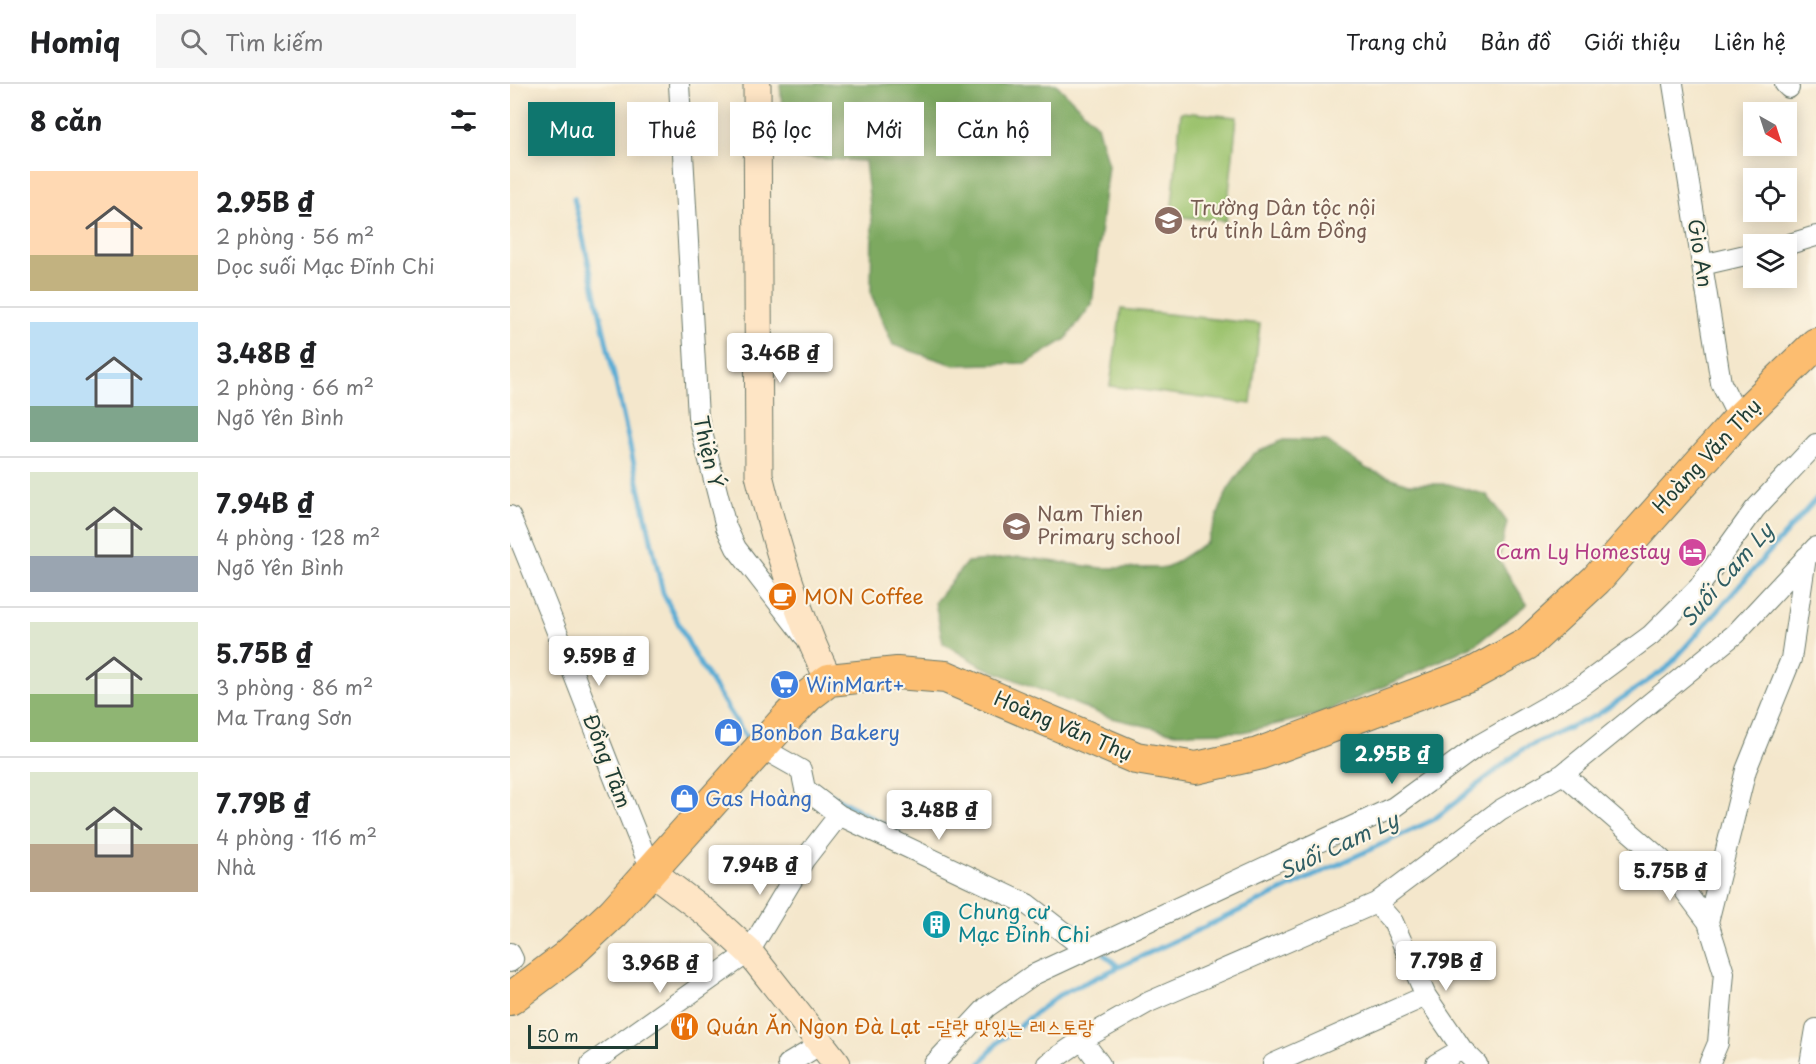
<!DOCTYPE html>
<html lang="vi">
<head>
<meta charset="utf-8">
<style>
  :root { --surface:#fff; --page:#f6f6f6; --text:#202124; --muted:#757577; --line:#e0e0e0; --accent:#0f766e }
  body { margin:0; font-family:"Playpen Sans","Poor Story",sans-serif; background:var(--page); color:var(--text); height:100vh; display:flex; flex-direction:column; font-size:22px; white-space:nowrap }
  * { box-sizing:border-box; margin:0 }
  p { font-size:20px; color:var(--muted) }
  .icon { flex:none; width:33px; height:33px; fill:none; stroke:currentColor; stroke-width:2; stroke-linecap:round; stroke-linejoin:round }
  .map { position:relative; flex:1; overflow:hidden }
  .details { display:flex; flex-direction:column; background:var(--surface); width:510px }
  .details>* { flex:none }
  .top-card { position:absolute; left:18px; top:18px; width:570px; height:54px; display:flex; gap:12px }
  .needle { width:39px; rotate:141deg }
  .controls { position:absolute; left:1233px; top:18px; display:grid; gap:12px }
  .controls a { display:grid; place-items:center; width:54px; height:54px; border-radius:0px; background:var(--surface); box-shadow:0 3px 15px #0003; font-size:30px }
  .scale { position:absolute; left:18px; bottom:15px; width:130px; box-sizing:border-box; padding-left:6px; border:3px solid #1f3d34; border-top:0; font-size:16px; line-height:21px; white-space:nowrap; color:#1f3d34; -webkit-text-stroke:4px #fcf5e5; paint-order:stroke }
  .price { position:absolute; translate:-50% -51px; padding:0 14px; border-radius:6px; background:#fff; color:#222; font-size:20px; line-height:39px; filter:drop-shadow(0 2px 3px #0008) }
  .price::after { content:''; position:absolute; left:50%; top:36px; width:18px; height:14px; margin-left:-9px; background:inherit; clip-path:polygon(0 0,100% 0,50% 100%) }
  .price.selected { background:var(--accent); color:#fff }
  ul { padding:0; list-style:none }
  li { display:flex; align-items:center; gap:18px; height:150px; padding:0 30px }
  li+li { border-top:2px solid var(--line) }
  li span { display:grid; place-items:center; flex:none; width:168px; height:120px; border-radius:0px; color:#555 }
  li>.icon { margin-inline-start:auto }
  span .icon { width:72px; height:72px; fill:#fffc; stroke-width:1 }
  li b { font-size:26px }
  h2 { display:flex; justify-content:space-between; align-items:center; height:72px; padding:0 30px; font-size:26px }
  .tag { padding:0 21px; border-radius:0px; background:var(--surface); box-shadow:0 3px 15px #0003; font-size:21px; line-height:54px }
  .tag.selected { background:var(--accent); color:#fff }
  header { display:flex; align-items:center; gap:36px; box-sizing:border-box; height:84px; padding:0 30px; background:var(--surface); border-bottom:2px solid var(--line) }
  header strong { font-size:28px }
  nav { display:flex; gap:33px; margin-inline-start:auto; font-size:21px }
  .search { width:420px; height:54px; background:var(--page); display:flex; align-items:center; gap:15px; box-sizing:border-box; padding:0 21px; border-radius:0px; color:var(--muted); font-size:22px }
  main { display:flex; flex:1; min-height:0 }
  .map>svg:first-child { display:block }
  .green { fill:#9cc36e; stroke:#5e8051; stroke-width:1.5 }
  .forest { fill:#7da961; stroke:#4e734a; stroke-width:1.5 }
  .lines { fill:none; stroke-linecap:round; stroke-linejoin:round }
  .stream { stroke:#58acd4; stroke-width:5 }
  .street-casing { stroke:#6a7869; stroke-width:22 }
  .secondary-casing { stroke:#6a7869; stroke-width:29 }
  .primary-casing { stroke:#6a7869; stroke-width:34 }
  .street { stroke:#fff; stroke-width:20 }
  .secondary { stroke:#fee5c5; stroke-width:27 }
  .primary { stroke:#fcbd6f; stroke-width:32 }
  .labels { text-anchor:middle; stroke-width:4.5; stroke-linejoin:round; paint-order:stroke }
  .education-label { font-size:20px; fill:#785e54; stroke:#fcf5e5; text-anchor:start }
  .street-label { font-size:20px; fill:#1f3d34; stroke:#fcf5e5 }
  .hotel-label { font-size:20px; fill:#b23c85; stroke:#fcf5e5; text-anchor:end }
  .food-label { font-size:20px; fill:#c56008; stroke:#fcf5e5; text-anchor:start }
  .shop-label { font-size:20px; fill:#366cbe; stroke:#fcf5e5; text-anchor:start }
  .culture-label { font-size:20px; fill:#0d838f; stroke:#fcf5e5; text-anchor:start }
  .water-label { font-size:21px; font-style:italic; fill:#305e64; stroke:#fcf5e5 }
</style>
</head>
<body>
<header>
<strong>Homiq</strong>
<div class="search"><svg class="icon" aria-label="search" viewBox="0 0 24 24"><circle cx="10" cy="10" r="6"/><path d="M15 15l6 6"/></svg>Tìm kiếm</div>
<nav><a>Trang chủ</a><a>Bản đồ</a><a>Giới thiệu</a><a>Liên hệ</a></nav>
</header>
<main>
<section class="details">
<h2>8 căn<svg class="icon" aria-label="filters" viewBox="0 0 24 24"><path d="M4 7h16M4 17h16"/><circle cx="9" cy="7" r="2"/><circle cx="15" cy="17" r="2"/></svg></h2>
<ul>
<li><span style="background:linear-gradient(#ffd9b3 70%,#c2b280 0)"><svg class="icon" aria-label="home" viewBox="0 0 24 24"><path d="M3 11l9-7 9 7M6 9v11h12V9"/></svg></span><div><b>2.95B ₫</b><p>2 phòng · 56 m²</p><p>Dọc suối Mạc Đĩnh Chi</p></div></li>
<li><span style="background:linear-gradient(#bfe0f5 70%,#7fa58c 0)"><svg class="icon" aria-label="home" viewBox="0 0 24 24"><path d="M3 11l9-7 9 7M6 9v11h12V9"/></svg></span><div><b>3.48B ₫</b><p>2 phòng · 66 m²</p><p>Ngõ Yên Bình</p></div></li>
<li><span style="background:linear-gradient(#dfe7d0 70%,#9aa5b1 0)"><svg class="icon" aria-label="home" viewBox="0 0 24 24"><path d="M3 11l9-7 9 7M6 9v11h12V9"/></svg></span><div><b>7.94B ₫</b><p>4 phòng · 128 m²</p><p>Ngõ Yên Bình</p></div></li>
<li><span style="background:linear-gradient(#dfe7d0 60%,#8fb573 0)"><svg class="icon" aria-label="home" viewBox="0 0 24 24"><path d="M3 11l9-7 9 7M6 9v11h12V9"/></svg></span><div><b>5.75B ₫</b><p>3 phòng · 86 m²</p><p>Ma Trang Sơn</p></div></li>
<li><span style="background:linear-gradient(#dfe7d0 60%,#b9a48a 0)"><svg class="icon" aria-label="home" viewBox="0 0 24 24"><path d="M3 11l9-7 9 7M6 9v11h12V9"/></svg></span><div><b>7.79B ₫</b><p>4 phòng · 116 m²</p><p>Nhà</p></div></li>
</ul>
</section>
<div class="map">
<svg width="1306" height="980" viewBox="0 0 1306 980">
  <rect width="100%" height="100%" fill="#fcf5e5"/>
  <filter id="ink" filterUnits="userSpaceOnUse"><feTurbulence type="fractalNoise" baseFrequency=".0167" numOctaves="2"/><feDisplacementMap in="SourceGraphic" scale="12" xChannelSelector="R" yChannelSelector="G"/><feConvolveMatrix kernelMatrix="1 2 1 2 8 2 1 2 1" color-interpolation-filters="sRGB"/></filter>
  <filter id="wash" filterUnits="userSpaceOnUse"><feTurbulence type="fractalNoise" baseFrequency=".008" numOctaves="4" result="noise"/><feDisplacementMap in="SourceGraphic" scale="24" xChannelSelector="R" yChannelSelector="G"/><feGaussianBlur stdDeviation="1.35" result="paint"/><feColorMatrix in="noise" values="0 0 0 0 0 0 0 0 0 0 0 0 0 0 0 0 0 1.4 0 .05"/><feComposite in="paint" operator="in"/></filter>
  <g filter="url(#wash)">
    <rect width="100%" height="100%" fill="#f4e7cc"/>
    <path class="green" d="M671,28L727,33L716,137L661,132Z
      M611,225L750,240L741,320L600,302Z"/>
    <path class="forest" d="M270,0H546L587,41L598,81L582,220L556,255L517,279L444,281L383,261L361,210L362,138L355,77L277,73Z
      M773,356L816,357L857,385L898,400H938L977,411L997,438L989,476L1017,520L966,560L900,591L811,630L733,648L665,649L598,633L471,582L433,559L425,518L457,478L510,473L591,484H657L697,458L718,405L743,370Z"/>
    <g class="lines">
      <path class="stream" d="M64,114L153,509L185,572L236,653
        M303,701L389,749
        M536,824L570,844
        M595,871L609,883
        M470,980L488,958L549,911L923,736L1013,665L1087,631L1157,584L1306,415"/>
    </g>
  </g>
  <g filter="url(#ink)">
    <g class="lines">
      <defs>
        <path id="street" d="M169,0L188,333L216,443L226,464L294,552
          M1163,0L1211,299L1229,335
          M1275,0L1279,4
          M1276,161L1306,152
          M1192,181L1244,169
          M0,432C50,550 93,670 142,788
          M252,664L291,686L295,705L329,731
          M1053,690L1151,775L1198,838L1214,889L1208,959L1199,980
          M866,819L883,838L916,912L952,965L926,980
          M1198,838L1236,686L1281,575L1296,473
          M0,869L3,875L0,878
          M572,956L590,980
          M952,965L967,980
          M81,980L239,868L294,776L329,731L517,820L575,865
          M278,980L313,959
          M424,980L477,923L523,891L884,723L969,661L1069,604L1141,551L1189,503L1245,425L1306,360
          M537,980L572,956L639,918L866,819L990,726L1053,690L1225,550L1306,463
          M763,980L916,912
          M1300,980L1306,945"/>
        <path id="secondary" d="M247,0L249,391C266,461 287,531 319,596
          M142,788L199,831L239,868L327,980"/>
        <path id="primary" d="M0,915L56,873L103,829L278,633L298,612L319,596L387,589L436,593L626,674L686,684L748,670L964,589L1017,560L1086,496L1229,335L1306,260"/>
      </defs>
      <use href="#street" class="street-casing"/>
      <use href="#secondary" class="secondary-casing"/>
      <use href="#primary" class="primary-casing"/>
      <use href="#street" class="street"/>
      <use href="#secondary" class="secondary"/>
      <use href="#primary" class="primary"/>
    </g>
  </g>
  <defs>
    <symbol id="school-disc" viewBox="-11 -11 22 22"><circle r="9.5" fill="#8d6e63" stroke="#fcf5e5"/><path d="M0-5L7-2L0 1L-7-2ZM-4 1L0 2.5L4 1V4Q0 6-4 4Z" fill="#fff"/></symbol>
    <symbol id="hotel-disc" viewBox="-11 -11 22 22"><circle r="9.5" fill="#d1479c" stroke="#fcf5e5"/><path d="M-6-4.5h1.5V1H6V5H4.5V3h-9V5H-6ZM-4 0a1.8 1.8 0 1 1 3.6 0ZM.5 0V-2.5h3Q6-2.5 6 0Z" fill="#fff"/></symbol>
    <symbol id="cafe-disc" viewBox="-11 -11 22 22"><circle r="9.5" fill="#e8710a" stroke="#fcf5e5"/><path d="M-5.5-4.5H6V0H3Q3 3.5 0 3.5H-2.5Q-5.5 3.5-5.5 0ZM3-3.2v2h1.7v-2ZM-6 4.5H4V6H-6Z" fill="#fff"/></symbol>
    <symbol id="supermarket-disc" viewBox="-11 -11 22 22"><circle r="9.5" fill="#3f7fe0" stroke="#fcf5e5"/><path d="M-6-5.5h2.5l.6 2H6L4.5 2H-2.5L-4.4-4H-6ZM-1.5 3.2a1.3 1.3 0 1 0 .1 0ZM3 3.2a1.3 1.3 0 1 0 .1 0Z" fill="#fff"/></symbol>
    <symbol id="shop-disc" viewBox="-11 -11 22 22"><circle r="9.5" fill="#3f7fe0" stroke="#fcf5e5"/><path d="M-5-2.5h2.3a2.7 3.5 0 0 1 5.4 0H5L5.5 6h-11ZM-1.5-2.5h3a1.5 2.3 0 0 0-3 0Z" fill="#fff"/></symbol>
    <symbol id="building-disc" viewBox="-11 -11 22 22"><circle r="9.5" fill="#0f9aa8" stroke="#fcf5e5"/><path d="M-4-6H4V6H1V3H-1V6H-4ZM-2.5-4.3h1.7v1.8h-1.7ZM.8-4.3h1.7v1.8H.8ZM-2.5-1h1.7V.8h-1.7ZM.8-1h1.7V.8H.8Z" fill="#fff"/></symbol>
    <symbol id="restaurant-disc" viewBox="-11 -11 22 22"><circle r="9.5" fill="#e8710a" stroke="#fcf5e5"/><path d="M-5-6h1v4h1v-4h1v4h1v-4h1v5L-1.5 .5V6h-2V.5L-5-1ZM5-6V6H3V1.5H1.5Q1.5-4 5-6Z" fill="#fff"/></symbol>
  </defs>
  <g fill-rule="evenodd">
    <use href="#school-disc" x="642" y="120" width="33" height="33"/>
    <use href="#school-disc" x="490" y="426" width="33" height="33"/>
    <use href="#hotel-disc" x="1166" y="452" width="33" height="33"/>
    <use href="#cafe-disc" x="256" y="496" width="33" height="33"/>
    <use href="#supermarket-disc" x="258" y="584" width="33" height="33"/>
    <use href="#shop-disc" x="202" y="632" width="33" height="33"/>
    <use href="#shop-disc" x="158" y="698" width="33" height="33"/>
    <use href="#building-disc" x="410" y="824" width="33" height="33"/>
    <use href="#restaurant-disc" x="158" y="926" width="33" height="33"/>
  </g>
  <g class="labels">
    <g class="education-label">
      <text x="680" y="131">Trường Dân tộc nội<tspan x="680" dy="23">trú tỉnh Lâm Đồng</tspan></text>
      <text x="527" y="437">Nam Thien<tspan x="527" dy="23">Primary school</tspan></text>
    </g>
    <g class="street-label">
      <text transform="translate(1190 169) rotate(81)" y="7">Gio An</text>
      <text transform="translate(198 368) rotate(77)" y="7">Thiện Ý</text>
      <text transform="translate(1197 372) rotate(-47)" y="7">Hoàng Văn Thụ</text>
      <text transform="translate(553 642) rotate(23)" y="7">Hoàng Văn Thụ</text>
      <text transform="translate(97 677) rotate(69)" y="7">Đồng Tâm</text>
    </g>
    <g class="hotel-label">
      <text x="1161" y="475">Cam Ly Homestay</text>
    </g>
    <g class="food-label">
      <text x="294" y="520">MON Coffee</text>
      <text x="196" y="950">Quán Ăn Ngon Đà Lạt -달랏 맛있는 레스토랑</text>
    </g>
    <g class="shop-label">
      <text x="296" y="608">WinMart+</text>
      <text x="240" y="656">Bonbon Bakery</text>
      <text x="195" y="722">Gas Hoàng</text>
    </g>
    <g class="culture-label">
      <text x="448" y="835">Chung cư<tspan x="448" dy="23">Mạc Đỉnh Chi</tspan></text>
    </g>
    <g class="water-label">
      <text transform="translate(1217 491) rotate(-49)" y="7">Suối Cam Ly</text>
      <text transform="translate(829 762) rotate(-25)" y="7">Suối Cam Ly</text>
    </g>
  </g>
</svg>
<div class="controls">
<a><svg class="needle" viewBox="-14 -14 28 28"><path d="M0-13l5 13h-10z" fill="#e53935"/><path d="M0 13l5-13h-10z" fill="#757577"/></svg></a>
<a><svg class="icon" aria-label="locate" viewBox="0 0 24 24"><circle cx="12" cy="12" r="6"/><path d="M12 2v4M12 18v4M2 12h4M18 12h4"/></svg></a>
<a><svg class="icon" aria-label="layers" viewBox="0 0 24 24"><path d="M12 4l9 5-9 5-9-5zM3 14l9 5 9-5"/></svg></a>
</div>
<div class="scale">50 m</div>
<b class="price" style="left:270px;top:300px">3.46B ₫</b>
<b class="price" style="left:89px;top:603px">9.59B ₫</b>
<b class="price selected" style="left:882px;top:701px">2.95B ₫</b>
<b class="price" style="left:429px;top:757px">3.48B ₫</b>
<b class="price" style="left:250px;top:812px">7.94B ₫</b>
<b class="price" style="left:1160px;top:818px">5.75B ₫</b>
<b class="price" style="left:936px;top:908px">7.79B ₫</b>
<b class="price" style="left:150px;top:910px">3.96B ₫</b>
<div class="top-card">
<a class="tag selected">Mua</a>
<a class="tag">Thuê</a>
<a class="tag">Bộ lọc</a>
<a class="tag">Mới</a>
<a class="tag">Căn hộ</a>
</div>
</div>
</main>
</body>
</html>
